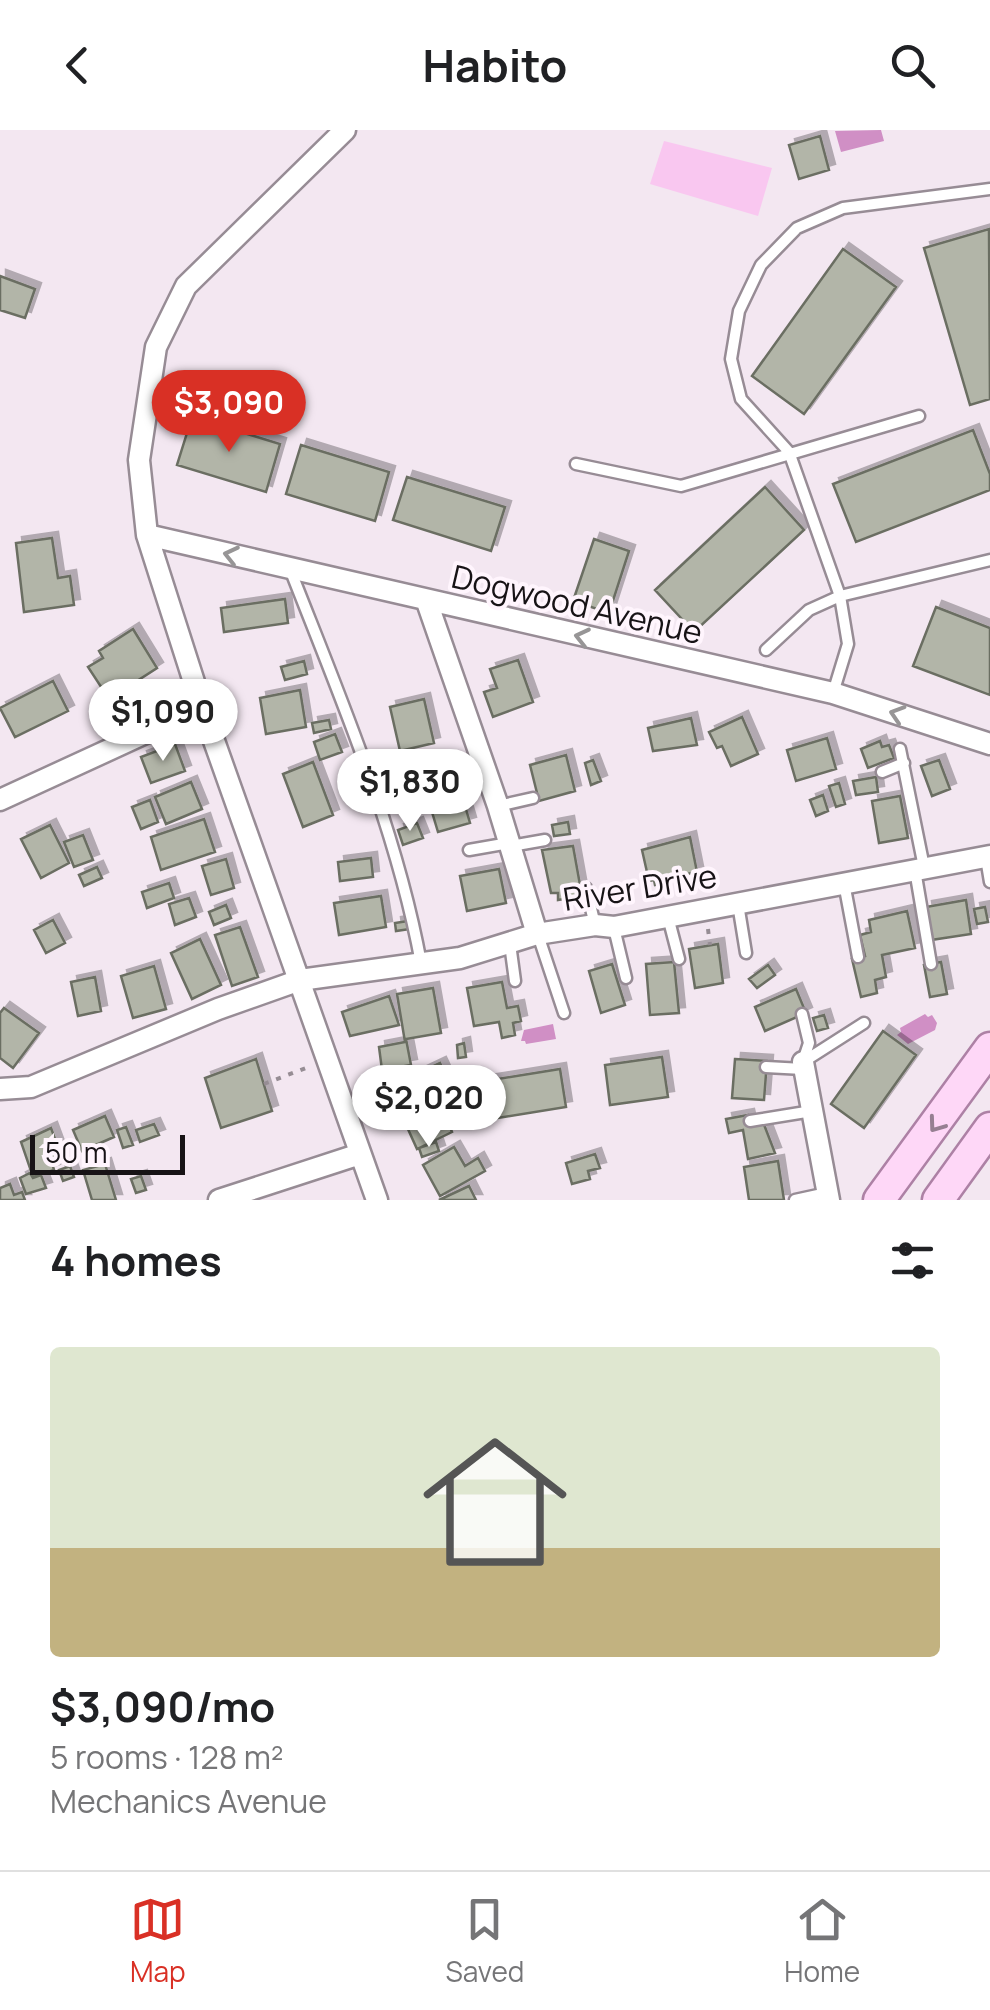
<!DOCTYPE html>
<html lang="en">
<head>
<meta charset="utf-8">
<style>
  :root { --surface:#fff; --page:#f6f6f6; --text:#202124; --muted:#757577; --line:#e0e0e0; --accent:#d93025 }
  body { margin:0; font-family:Manrope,sans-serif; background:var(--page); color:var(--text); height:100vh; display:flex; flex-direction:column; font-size:38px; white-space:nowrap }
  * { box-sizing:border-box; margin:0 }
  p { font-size:32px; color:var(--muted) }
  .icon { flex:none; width:55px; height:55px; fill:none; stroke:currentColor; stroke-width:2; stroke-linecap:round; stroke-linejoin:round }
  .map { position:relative; height:1070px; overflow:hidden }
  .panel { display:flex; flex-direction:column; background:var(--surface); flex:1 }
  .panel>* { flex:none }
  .scale { position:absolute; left:30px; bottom:25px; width:155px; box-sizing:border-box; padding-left:10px; border:5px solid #171316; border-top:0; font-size:28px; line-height:35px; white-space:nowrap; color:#171316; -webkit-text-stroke:8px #fff5fd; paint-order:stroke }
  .price { position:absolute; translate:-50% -85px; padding:0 22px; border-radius:35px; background:#fff; color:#222; font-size:32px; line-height:65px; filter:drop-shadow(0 2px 5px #0008) }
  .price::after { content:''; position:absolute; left:50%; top:60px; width:30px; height:22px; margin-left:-15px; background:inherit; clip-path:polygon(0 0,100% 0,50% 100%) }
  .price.on { background:var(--accent); color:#fff }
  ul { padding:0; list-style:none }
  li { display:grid; align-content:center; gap:20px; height:530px; padding:0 50px }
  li+li { border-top:2px solid var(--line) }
  li span { display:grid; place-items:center; height:310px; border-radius:10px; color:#555 }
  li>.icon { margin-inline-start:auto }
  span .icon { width:180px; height:180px; fill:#fffc; stroke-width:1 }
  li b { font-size:42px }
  h2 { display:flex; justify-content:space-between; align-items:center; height:120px; padding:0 50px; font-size:42px }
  header { display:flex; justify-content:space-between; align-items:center; height:130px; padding:0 50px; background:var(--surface); font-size:45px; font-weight:700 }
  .dock { display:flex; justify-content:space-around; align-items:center; height:140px; border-top:2px solid var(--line); background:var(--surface); font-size:28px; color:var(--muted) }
  .dock a { display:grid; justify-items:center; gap:5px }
  .dock .on { color:var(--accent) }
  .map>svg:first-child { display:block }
  .green { fill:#f9c7f0 }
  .water { fill:#d08fc5 }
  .building { fill:#b2b5a8; stroke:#6b6e62; stroke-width:2.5; filter:url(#shadow) }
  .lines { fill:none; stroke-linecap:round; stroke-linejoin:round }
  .lane-casing { stroke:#978c95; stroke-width:15 }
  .street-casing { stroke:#978c95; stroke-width:25 }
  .primary-casing { stroke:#ad81a5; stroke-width:35 }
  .path { stroke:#968d94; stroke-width:4; stroke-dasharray:5 8; stroke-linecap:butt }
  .lane { stroke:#fff; stroke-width:10 }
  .street { stroke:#fff; stroke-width:20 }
  .primary { stroke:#fed7f7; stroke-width:30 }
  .oneway { stroke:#979596 }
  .oneway2 { stroke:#967f92 }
  .labels { text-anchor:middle; stroke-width:8; stroke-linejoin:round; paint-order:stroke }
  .street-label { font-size:32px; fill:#171316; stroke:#fff5fd }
</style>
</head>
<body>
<header><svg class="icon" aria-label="back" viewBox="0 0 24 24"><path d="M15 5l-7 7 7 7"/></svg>Habito<svg class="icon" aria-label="search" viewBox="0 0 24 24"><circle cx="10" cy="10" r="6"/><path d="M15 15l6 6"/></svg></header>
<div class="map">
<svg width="990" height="1070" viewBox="0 0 990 1070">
  <defs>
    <filter id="shadow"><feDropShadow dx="6" dy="-6" stdDeviation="0" flood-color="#0004"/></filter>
  </defs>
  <rect width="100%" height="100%" fill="#f3e7f1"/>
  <path class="green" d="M664,11L772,38L758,86L650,54Z"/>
  <path class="water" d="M881,0L884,11L841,22L835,1Z
    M925,884L928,887L932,885L937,893L935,900L908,914L897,905L901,902L900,898Z
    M553,894L556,909L526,914L525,911H521L524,900Z"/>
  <path class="building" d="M820,6L829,40L799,49L789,15Z
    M989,99L990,269L970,275L924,118Z
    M843,119L896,157L804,284L752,246Z
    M0,146L35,159L25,188L0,180Z
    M192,287L280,314L266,362L177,335Z
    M973,300L990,344V360L856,412L833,354Z
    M301,315L389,342L375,391L286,364Z
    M407,347L505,377L491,421L393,390Z
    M765,357L804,400L694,502L655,460Z
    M52,408L58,448L70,446L74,475L24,482L16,413Z
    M594,409L629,421L609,483L573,471Z
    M285,469L288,493L224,502L221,478Z
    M936,477L990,498V565L913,536Z
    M133,499L157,538L109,569L88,537L103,528L99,521Z
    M518,530L533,572L493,587L484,562L497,558L490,539Z
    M304,531L307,544L285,550L281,537Z
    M53,551L68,581L15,607L0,578Z
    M300,560L306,597L266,604L260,568Z
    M424,569L434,613L400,621L390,577Z
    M742,587L758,624L731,636L722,616L717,618L709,602Z
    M691,588L697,615L653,621L648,598Z
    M329,590L331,599L314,603L312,593Z
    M335,604L342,622L320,630L314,612Z
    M827,608L836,639L796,651L787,620Z
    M880,611L882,617L889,615L894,628L868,638L861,619Z
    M175,614L185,641L151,653L141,627Z
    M566,625L575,661L539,671L530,635Z
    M593,630L601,651L591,655L585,633Z
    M939,630L950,659L932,666L921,636Z
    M313,632L333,685L303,697L283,644Z
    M455,642L470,693L438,702L423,652Z
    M876,647L878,662L856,665L853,651Z
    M191,652L202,679L166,694L155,667Z
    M839,653L845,674L836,677L829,656Z
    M823,665L828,681L816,686L810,670Z
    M900,666L908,708L879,713L872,671Z
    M150,670L158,692L141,699L132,677Z
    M204,689L215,722L161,740L151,707Z
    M568,692L570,704L554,706L552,695Z
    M417,693L423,708L403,715L398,700Z
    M50,695L69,733L41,748L21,709Z
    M83,705L93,730L74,737L64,712Z
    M690,707L697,742L667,748L668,752L655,755L654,750L649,751L642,720Z
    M573,716L582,766L558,770V763H551L542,720Z
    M371,728L373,747L340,751L338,732Z
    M226,729L234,758L211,765L202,736Z
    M97,737L102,748L84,756L79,745Z
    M499,739L506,773L467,781L460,746Z
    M169,753L174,768L147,778L142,762Z
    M381,766L386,797L339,805L334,773Z
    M189,768L196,787L175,795L169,774Z
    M966,770L971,804L931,810L926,777Z
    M226,775L231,788L214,795L209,782Z
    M985,777L988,792L977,794L974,779Z
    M907,781L915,818L882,825L886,847L875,850L877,863L861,867L852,829L865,826L860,805L871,802L869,790Z
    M53,790L65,813L46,823L34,800Z
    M408,791L410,799L396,801L395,793Z
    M240,797L258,847L232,856L215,805Z
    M200,809L221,855L192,869L171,823Z
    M718,814L723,853L695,858L689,819Z
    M674,832L679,883L650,885L646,834Z
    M941,832L947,864L930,867L924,835Z
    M612,834L625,875L601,883L589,841Z
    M768,835L775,845L757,858L749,849Z
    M154,836L166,879L133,888L121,846Z
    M95,847L101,881L78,886L71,852Z
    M502,852L507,878L518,876L521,891L513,893L515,905L502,908L499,892L474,896L467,858Z
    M433,858L441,903L406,909L411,935L382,940L379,917L405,912L397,864Z
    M796,859L806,883L765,901L755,877Z
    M389,866L399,895L350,906L342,882Z
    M4,878L39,903L13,938L0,928V883Z
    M824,885L828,898L817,901L813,888Z
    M883,901L916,925L864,998L831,974Z
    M464,913L466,927L458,928L457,915Z
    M662,927L668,967L610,975L605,935Z
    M256,929L272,981L221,998L205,948Z
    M735,929L767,931L764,970L732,968Z
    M440,933L462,980L446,987L452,1002L417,1019L389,957Z
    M560,939L566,977L491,989L485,951Z
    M748,985L750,994L763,992L775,1023L748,1029L743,1000L729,1003L726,989Z
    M105,986L114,1007L82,1021L73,1000Z
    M154,994L159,1005L140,1012L136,1000Z
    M126,997L133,1015L123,1018L117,1000Z
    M51,998L61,1025L51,1029L54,1040L33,1047L21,1012Z
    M436,1012L439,1021L422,1027L419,1018Z
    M454,1017L465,1036L478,1028L485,1041L440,1066L423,1035Z
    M595,1024L600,1038L588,1041L590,1049L572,1054L566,1033Z
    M778,1031L784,1070H749L744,1037Z
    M105,1034L116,1070H92L83,1040Z
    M70,1036L74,1047L63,1051L59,1040Z
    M30,1043L33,1048L41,1045L46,1058L26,1064L20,1048Z
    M141,1046L146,1060L136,1063L131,1049Z
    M10,1054L14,1065L22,1062L25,1070H0V1058Z
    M469,1056L476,1070H439Z"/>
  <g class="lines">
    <defs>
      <path id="lane" d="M576,334L681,356L919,286
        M290,439C340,567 396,697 421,833
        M766,520L809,480L840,466L990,430
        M833,563L848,514L840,466L789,322L741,269L731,229L739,181L761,135L797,98L843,78L990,59
        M900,619L924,737
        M882,642L904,633
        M498,676L533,668
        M511,716L545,710
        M469,720L509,713
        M986,728L990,752
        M915,740L931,834
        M844,753L858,827
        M586,758L595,795
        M738,774L746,823
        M668,787L679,829
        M614,798L626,848
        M538,805L564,883
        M510,814L515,851
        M802,884L809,913L803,931
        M803,932L864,893
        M766,937L803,939
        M750,991L812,981
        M795,1070L827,1063"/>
      <path id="street" d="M345,0L186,156L156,217L139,330L147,405L202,577L377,1070
        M147,405L833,563L990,614
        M427,472L498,676L537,804
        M0,670L202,577
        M803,932L829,1070
        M0,959L31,957L218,879L300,850L460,828L537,804L595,795L614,797L990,726
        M219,1070L360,1024"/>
      <path id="primary" d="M879,1070L990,918
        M938,1070L990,998"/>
    </defs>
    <use href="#lane" class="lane-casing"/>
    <use href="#street" class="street-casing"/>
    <use href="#primary" class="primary-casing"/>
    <path class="path" d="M708,799L710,815
      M264,954L311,936"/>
    <use href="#lane" class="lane"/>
    <use href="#street" class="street"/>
    <use href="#primary" class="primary"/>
  </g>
  <defs><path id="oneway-chevron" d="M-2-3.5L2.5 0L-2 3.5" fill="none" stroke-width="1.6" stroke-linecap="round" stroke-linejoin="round" transform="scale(2.5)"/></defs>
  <g class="oneway">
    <use href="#oneway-chevron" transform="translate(231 425) rotate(-167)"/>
    <use href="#oneway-chevron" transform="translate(582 507) rotate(-167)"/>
    <use href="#oneway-chevron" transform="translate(897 584) rotate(-162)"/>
  </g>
  <use class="oneway2" href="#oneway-chevron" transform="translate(936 995) rotate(126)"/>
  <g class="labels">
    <g class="street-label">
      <text transform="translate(577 475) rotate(13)" y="11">Dogwood Avenue</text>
      <text transform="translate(640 758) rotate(-9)" y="11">River Drive</text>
    </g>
  </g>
</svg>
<div class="scale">50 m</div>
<b class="price on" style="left:229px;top:325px">$3,090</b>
<b class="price" style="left:163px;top:634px">$1,090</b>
<b class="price" style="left:410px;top:704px">$1,830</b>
<b class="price" style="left:429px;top:1020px">$2,020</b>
</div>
<section class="panel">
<h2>4 homes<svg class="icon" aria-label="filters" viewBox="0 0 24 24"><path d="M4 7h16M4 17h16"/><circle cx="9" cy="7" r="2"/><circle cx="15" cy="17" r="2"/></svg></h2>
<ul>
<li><span style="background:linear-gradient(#dfe7d0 65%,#c2b280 0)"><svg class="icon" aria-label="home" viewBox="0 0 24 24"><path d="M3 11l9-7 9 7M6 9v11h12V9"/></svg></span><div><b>$3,090/mo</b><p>5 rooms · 128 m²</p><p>Mechanics Avenue</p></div></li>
</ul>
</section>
<nav class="dock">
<a class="on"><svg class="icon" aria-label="map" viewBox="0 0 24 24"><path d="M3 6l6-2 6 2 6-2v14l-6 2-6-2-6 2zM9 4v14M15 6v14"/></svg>Map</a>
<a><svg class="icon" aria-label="saved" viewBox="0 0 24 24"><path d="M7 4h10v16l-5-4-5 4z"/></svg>Saved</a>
<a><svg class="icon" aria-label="home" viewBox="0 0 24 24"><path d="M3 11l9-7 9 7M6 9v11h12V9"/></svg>Home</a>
</nav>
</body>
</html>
